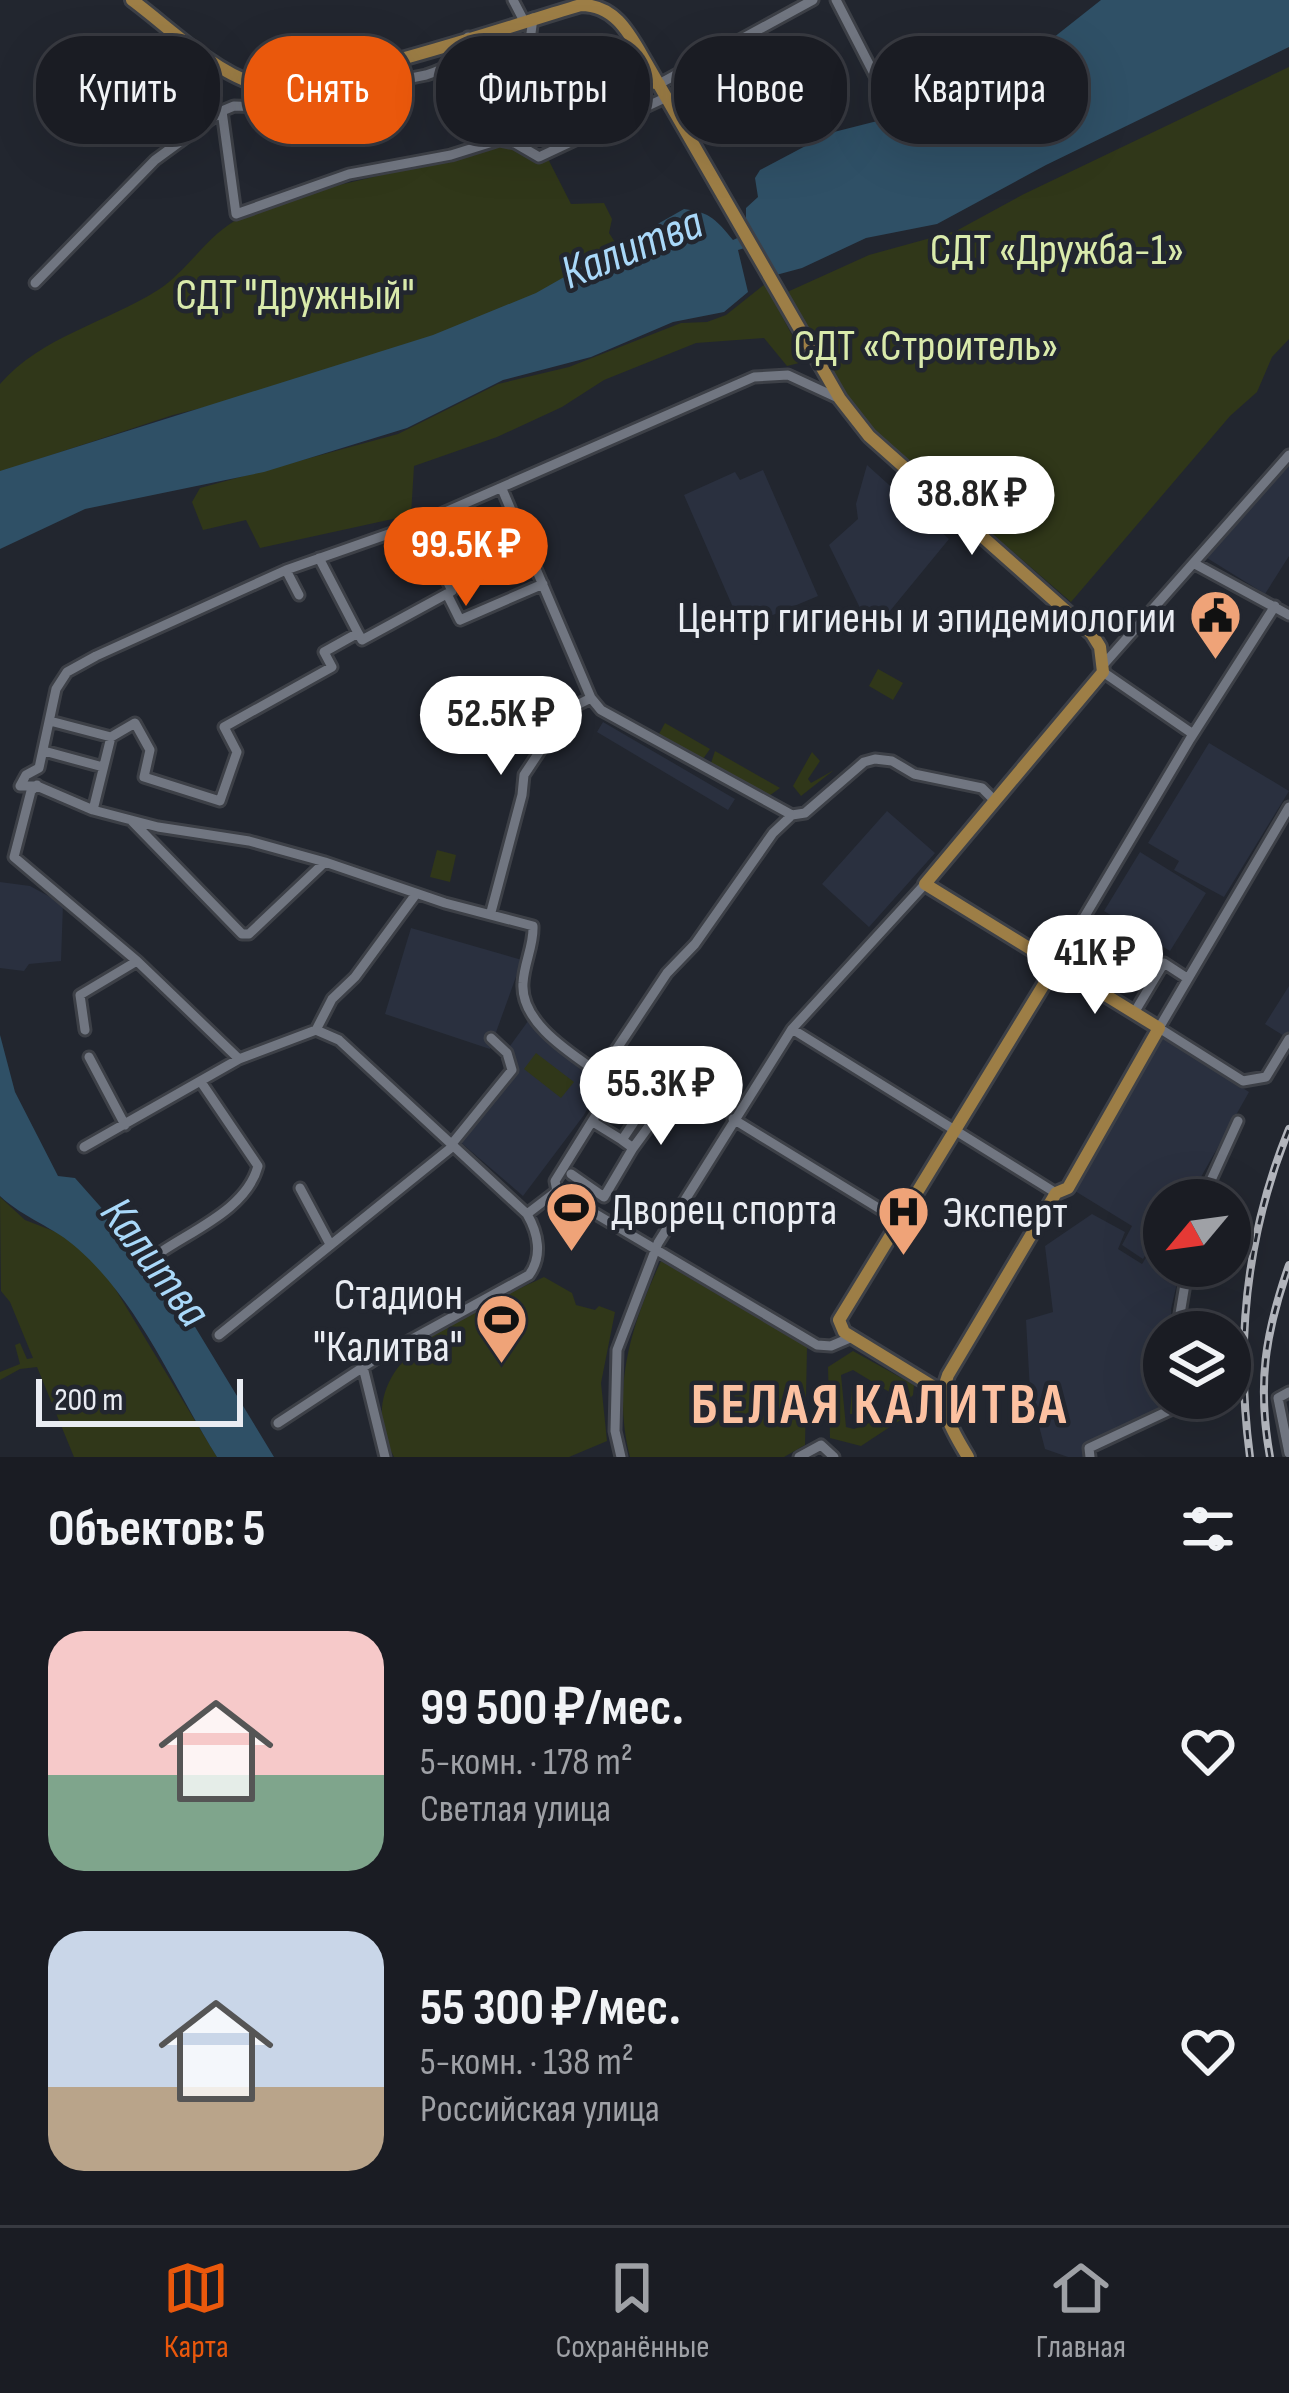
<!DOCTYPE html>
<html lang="ru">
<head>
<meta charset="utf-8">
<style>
  :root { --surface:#1a1c23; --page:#23252b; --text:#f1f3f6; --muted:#9fa1a6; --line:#383a41; --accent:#ea580c }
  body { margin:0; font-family:"Sofia Sans Condensed",sans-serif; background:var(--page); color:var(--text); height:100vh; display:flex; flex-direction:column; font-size:45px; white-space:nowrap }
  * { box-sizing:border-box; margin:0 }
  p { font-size:39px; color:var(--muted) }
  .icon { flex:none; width:66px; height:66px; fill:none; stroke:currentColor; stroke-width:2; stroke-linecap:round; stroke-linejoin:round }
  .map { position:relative; height:1457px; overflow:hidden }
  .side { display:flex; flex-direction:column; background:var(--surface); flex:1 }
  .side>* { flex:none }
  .guide { position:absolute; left:36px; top:36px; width:1218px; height:108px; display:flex; gap:24px }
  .needle { width:78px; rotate:241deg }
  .buttons { position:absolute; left:1143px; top:1179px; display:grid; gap:24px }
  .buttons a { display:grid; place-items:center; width:108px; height:108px; border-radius:50%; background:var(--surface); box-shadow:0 12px 48px #0002,0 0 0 3px var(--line); font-size:60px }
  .scale { position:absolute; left:36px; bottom:30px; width:207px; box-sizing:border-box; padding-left:12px; border:6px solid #e9ecf2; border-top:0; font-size:33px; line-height:42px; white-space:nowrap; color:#e9ecf2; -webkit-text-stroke:9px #22262f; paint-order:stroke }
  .price { position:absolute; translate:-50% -102px; padding:0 27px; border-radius:42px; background:#fff; color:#222; font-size:39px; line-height:78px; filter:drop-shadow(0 3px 6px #0008) }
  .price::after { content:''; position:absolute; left:50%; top:72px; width:36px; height:27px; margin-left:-18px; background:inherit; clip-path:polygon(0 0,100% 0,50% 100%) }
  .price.selected { background:var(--accent); color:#fff }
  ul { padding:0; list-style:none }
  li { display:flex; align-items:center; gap:36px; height:300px; padding:0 48px }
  li span { display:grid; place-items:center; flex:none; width:336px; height:240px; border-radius:36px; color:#555 }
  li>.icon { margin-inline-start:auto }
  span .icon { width:144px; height:144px; fill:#fffc; stroke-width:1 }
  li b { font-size:51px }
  h2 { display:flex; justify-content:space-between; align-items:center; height:144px; padding:0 48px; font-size:51px }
  .chip { padding:0 42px; border-radius:48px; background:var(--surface); box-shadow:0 12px 48px #0002,0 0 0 3px var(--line); font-size:42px; line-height:108px }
  .chip.selected { background:var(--accent); color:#fff }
  .dock { display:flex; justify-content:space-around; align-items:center; height:168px; border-top:3px solid var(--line); background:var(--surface); font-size:33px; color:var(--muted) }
  .dock a { display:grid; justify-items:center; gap:6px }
  .dock .selected { color:var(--accent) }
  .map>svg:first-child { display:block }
  .built { fill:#2a303f }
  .green { fill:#303719 }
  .water { fill:#2f5066 }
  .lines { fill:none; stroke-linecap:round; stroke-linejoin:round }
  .minor-casing { stroke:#3d4047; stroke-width:15 }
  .major-casing { stroke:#3d4047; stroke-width:18 }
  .minor { stroke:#717681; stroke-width:9 }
  .major { stroke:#9d7e46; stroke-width:12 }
  .rail-casing { stroke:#b2b5bc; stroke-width:8 }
  .rail { stroke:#22262f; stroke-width:3; stroke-dasharray:9; stroke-linecap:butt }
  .labels { text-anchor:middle; stroke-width:9; stroke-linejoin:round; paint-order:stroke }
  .park-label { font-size:45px; fill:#d9eaab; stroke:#22262f }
  .poi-label { font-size:45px; fill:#e9ecf2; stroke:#22262f; text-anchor:end }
  .water-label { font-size:48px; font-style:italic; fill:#a9d8f9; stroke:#22262f }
  .district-label { font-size:57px; font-weight:bold; letter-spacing:3px; fill:#fcc1a1; stroke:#22262f }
</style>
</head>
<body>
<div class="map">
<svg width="1289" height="1457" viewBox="0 0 1289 1457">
  <rect width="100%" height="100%" fill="#22262f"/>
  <path class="built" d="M1289,462V556L1265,594L1207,558Z
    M867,465L949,539L876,628L863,614L829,545L858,519L856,504Z
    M763,470L818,596L742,628L684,495L735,472L740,480Z
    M603,722L735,799L728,810L597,732Z
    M1209,743L1289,791L1224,897L1174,870L1179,861L1148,843Z
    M887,811L935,853L869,927L822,884Z
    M1140,852L1206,893L1170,951L1104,911Z
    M0,882L30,886L63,904L61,961L29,964L24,971L0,968Z
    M411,928L522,960L490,1049L385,1014Z
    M1289,986V1039L1265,1024Z
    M531,1017L564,1055L592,1075L599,1087L584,1115L523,1196L458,1140L516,1070L515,1059L507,1050Z
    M1162,1036L1249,1092L1188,1200H1164V1227L1143,1259L1122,1245L1132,1226L1075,1191Z
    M1092,1214L1125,1232L1118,1249L1142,1264L1156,1242L1164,1248V1266H1181L1171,1309L1172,1332H1164V1398H1172L1170,1404L1087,1445L1085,1457H1068L1045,1449L1030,1391L1026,1320L1053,1312L1045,1246Z"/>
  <path class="green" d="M1289,67V339L1272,357L1257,392L1230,416L1071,602L869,428L846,398L785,293L869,255L956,231L1024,194Z
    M508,141L546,155L571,204L604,203L612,219L609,233L622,253L581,276L454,332L402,345L326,377L173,415L0,472V384C42,336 106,323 158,290C188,271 209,232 242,217C327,178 422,174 508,141Z
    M765,284L803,356L799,363L787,366L764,338L696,343L604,380L562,407L497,437L414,466L411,515L260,548L246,520L203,530L192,502L200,488L398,434L498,384L569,367L681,323L707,322L726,315Z
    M878,669L903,683L893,700L869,686Z
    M665,723L710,749L703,759L659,734Z
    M715,751L780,788L769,796L711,763Z
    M812,752L820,761L808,779L811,783L834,770L801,796L793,786Z
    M437,850L456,855L450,882L430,877Z
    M536,1053L574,1082L561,1098L524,1069Z
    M0,1197L25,1220L69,1237L108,1277L217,1457H74L37,1367L20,1369L0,1380V1372L20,1364L15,1345L20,1343L27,1359L33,1358L10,1302L1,1291Z
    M661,1261L807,1347L805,1445L784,1457H630C612,1386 631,1325 661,1261Z
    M544,1277L572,1293L576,1305L595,1310L599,1306L615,1312L601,1383L607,1441L569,1457H394C341,1356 477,1310 544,1277Z
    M853,1351L914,1385L913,1395L906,1402L853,1370L841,1375L846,1427L854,1429L892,1414L896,1407L907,1408L908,1415L861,1446L830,1438L828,1367Z
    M852,1390L875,1391V1415L850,1414Z"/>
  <path class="water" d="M1101,0H1289V47L1046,165L937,224L866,238L802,268L776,275L748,247L738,250L748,292L724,312L673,322L591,357L503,380L407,428L264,472L85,509L0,549V471L433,335L536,293L684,209C711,212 717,221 733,240L746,234V208L758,197L755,178L760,170L830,133L897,116L945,94L992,81L1015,68Z
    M0,1035L15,1092L58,1176L75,1178L169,1284L274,1457H217C174,1388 139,1302 77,1248C54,1227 25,1219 0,1196Z"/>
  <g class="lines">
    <defs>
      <path id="minor" d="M513,0L524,21
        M836,0L887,99
        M468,37C464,60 448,68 426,75L267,107L234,106L222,111L236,214L349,174L451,155L499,140L515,143L539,157L667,97
        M529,48L533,18
        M659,84L813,0
        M35,283L155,160L222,111
        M502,489L591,698L601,710L792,815
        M319,558L358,633
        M1195,564L1289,615
        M286,570L299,595
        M447,594L460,620L543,584
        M1104,664L1289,455
        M1103,672L1193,734
        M50,721L111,737
        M44,751L103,767
        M37,785L31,791L14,857L137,961L239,1059
        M20,786L26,775L39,768L56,689L67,672L96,656L286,570L420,523L754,377L788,375L840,399
        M20,786H37L93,810L158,827L249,841L325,862L445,903L533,926C534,945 524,963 523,983C520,1024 574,1055 603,1076
        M1289,807L1159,1028L1243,1081L1266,1077L1289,1039
        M93,810L111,737L135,723L150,750L144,777L220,801L237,752L224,727L332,667L324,652L358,633L362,640L452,591L420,523
        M131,820L242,934H249L325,862
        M491,912L522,795L524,775L567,710L591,698
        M1057,963L1190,739L1275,606
        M1134,1013L1164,963L1187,978
        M792,1029L1056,1193
        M85,1030L80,995L137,961
        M316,1030L332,999L355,977L416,894
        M89,1057L125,1125
        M733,1119L898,1220
        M593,1122L622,1140L640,1113L652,1122L633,1148L622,1140
        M451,1145L512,1070L507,1053L491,1038
        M84,1147L239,1059L316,1030
        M571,1174L604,1197L633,1148
        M300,1188L330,1244
        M557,1191L817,1345L831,1346L852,1337
        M1202,1200L1238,1121
        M527,1214L557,1191L555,1181L604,1102L607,1092L604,1068L667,973L695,944L773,833L792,815L805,813L864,762L875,759L892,761L914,774L982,788L995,801
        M161,1252C195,1229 247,1208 258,1166L201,1082
        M1177,1332L1188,1266
        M219,1335L452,1147
        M363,1367L385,1457
        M1289,1392L1278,1398L1289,1453
        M278,1423L374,1360L529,1275C543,1256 538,1233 527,1214L339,1040L316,1030
        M621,1457L615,1431L617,1350L658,1243L792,1029L925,884
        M799,1457L821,1445L834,1457
        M1090,1457L1089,1448L1183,1404L1184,1398"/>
      <path id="major" d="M132,0C166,25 213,71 253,83C304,97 518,23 581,5C617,5 631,37 647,64L840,399L869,436L1092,634L1100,647L1103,672L925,884L1159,1028L1068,1188L1056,1193L948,1375C936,1407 952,1430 968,1457
        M482,36L659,84
        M942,1399L934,1387L844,1332L839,1320L1057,963"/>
    </defs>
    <use href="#minor" class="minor-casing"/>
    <use href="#major" class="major-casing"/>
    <use href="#minor" class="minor"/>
    <use href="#major" class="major"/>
    <defs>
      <path id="rail" d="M1250,1457C1235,1344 1246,1234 1289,1129
        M1270,1457C1257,1384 1265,1334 1289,1265"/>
    </defs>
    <use href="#rail" class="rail-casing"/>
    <use href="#rail" class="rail"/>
  </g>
  <defs>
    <symbol id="civic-pin" viewBox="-11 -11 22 30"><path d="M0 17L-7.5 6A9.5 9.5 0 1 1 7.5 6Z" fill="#efa378" stroke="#22262f"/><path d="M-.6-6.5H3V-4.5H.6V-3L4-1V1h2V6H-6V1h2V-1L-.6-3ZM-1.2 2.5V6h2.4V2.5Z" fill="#111"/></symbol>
    <symbol id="stadium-pin" viewBox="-11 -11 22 30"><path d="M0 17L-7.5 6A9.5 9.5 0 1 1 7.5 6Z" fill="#efa378" stroke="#22262f"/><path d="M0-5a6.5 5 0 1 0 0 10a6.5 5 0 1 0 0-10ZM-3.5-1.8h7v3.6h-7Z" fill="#111"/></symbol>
    <symbol id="hospital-pin" viewBox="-11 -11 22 30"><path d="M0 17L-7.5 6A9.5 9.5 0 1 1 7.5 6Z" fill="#efa378" stroke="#22262f"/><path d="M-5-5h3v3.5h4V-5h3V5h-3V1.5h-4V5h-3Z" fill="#111"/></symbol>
  </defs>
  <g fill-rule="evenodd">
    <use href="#civic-pin" x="1186" y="586" width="59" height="81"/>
    <use href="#stadium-pin" x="542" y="1178" width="59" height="81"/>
    <use href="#hospital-pin" x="874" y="1182" width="59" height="81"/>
    <use href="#stadium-pin" x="472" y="1290" width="59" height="81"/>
  </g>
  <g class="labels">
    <g class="park-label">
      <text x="1057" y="264">СДТ «Дружба-1»</text>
      <text x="295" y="309">СДТ "Дружный"</text>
      <text x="926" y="360">СДТ «Строитель»</text>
    </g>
    <g class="poi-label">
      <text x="1176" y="632">Центр гигиены и эпидемиологии</text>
      <text x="611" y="1224" text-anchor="start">Дворец спорта</text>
      <text x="942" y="1227" text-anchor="start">Эксперт</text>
      <text x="463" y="1309">Стадион<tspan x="463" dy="52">"Калитва"</tspan></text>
    </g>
    <g class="water-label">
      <text transform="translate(631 246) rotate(-22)" y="17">Калитва</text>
      <text transform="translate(157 1261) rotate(53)" y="17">Калитва</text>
    </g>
    <g class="district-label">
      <text x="880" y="1423">БЕЛАЯ КАЛИТВА</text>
    </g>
  </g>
</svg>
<div class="buttons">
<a><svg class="needle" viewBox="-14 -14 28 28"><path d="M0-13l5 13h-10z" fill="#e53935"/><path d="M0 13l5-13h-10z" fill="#9fa1a6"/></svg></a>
<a><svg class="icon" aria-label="layers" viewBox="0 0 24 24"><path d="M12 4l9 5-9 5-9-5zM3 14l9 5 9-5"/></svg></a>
</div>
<div class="scale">200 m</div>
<b class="price" style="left:972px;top:558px">38.8K ₽</b>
<b class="price selected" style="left:466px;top:609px">99.5K ₽</b>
<b class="price" style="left:501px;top:778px">52.5K ₽</b>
<b class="price" style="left:1095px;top:1017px">41K ₽</b>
<b class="price" style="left:661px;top:1148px">55.3K ₽</b>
<div class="guide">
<a class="chip">Купить</a>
<a class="chip selected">Снять</a>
<a class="chip">Фильтры</a>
<a class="chip">Новое</a>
<a class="chip">Квартира</a>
</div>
</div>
<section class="side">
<h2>Объектов: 5<svg class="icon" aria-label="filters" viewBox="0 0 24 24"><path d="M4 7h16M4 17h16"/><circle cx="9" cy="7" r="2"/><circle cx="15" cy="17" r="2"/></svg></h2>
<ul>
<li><span style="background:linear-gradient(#f6c9c9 60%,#7fa58c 0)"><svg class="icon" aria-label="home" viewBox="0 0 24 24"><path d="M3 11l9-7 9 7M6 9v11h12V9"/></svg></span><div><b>99 500 ₽/мес.</b><p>5-комн. · 178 m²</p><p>Светлая улица</p></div><svg class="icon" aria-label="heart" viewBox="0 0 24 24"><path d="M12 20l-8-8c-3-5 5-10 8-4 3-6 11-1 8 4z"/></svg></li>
<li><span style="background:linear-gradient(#c9d6e8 65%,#b9a48a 0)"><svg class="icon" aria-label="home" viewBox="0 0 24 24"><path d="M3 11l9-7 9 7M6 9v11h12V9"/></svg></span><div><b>55 300 ₽/мес.</b><p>5-комн. · 138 m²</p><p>Российская улица</p></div><svg class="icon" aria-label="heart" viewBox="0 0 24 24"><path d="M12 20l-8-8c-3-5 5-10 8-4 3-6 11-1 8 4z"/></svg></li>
</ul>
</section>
<nav class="dock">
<a class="selected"><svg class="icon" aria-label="map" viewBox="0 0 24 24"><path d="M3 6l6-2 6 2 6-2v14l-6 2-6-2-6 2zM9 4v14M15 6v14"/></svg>Карта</a>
<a><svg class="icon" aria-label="saved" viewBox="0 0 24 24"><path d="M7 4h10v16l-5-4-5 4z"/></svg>Сохранённые</a>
<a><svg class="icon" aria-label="home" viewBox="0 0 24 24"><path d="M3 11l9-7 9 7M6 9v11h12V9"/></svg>Главная</a>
</nav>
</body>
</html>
